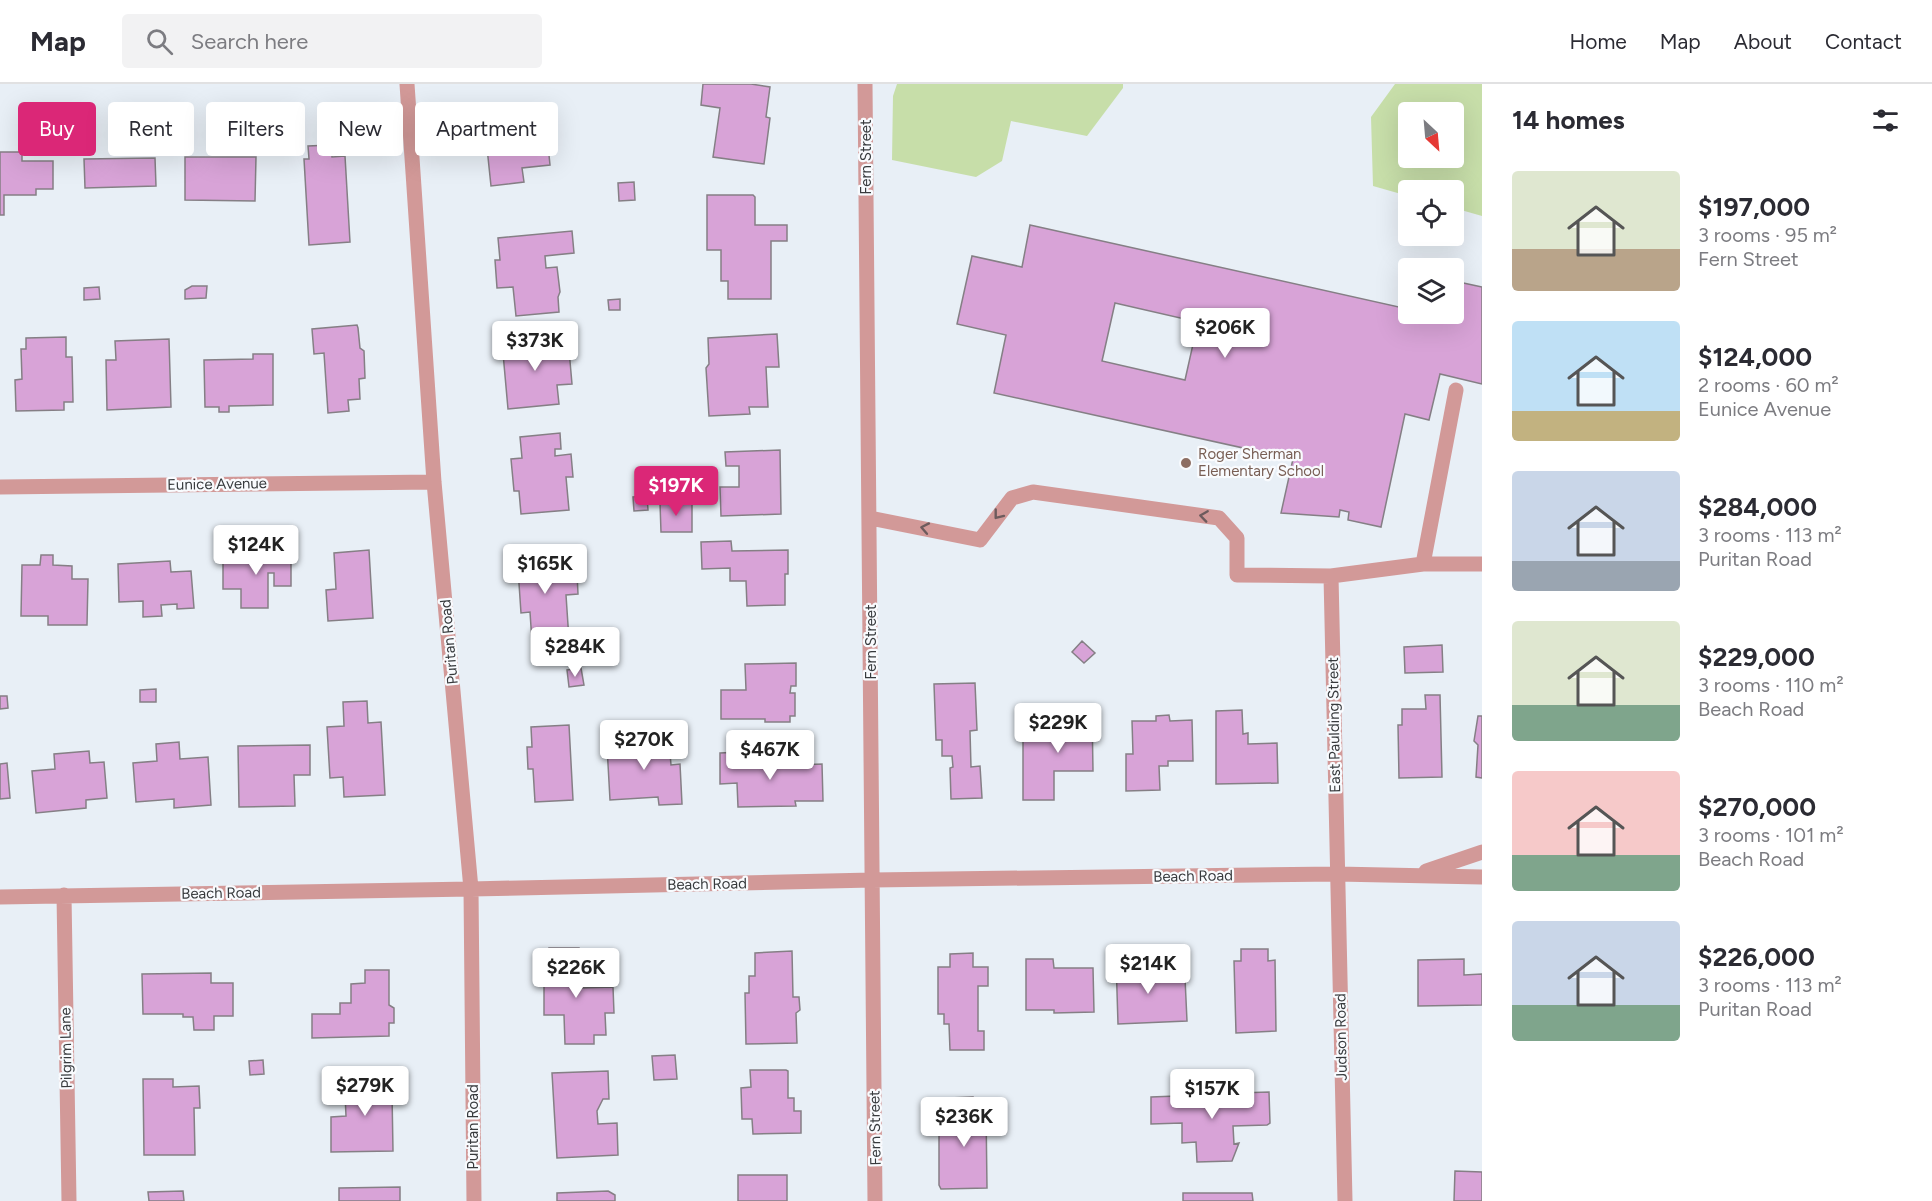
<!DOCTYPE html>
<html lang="en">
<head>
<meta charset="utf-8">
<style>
  :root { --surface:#fff; --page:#f2f2f3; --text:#2b2b33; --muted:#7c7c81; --line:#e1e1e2; --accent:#db2777 }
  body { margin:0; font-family:Figtree,sans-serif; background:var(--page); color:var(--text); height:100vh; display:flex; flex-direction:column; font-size:22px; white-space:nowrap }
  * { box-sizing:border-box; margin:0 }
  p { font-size:20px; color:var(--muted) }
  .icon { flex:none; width:33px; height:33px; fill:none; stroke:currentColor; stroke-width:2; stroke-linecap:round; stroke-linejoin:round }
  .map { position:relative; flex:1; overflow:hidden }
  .panel { display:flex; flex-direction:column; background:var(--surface); width:450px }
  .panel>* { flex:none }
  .top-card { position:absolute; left:18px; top:18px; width:570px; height:54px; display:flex; gap:12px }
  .needle { width:39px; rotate:154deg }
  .controls { position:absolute; left:1398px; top:18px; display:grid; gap:12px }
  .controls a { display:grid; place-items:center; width:66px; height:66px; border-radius:6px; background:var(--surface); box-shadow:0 6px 24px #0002; font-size:30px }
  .price { position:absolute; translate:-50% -51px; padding:0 14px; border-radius:6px; background:#fff; color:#222; font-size:20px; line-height:39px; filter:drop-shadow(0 2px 3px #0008) }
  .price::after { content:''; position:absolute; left:50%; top:36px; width:18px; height:14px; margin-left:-9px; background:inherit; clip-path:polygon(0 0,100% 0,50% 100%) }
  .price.on { background:var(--accent); color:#fff }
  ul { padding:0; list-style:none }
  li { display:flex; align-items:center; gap:18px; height:150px; padding:0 30px }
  li span { display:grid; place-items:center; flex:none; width:168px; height:120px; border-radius:6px; color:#555 }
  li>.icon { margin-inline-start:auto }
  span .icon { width:72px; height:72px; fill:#fffc; stroke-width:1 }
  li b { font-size:26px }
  h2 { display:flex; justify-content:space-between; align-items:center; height:72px; padding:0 30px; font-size:26px }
  .pill { padding:0 21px; border-radius:6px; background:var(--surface); box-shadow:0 6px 24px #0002; font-size:21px; line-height:54px }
  .pill.on { background:var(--accent); color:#fff }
  header { display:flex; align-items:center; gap:36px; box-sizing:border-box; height:84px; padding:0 30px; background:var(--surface); border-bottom:2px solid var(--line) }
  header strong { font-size:28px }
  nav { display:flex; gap:33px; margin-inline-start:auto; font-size:21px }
  .search { width:420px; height:54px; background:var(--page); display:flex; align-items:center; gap:15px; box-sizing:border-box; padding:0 21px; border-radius:6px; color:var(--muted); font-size:22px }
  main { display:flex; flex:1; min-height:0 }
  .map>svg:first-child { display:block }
  .green { fill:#c7dea9; fill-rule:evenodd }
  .building { fill:#d8a3d7; stroke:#857f85; stroke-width:1.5; fill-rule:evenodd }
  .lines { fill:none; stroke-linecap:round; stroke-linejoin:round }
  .minor { stroke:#d29998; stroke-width:15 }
  .oneway { stroke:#6d5b5d }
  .education-dot { fill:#8d6e63; stroke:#f9fbfe; stroke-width:2 }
  .labels { text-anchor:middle; stroke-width:4.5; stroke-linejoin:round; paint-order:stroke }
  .street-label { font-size:15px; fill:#373a3d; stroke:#f9fbfe }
  .education-label { font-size:15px; fill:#785e54; stroke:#f9fbfe; text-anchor:start }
</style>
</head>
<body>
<header>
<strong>Map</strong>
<div class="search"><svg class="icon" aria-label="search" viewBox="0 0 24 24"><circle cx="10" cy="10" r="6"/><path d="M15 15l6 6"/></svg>Search here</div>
<nav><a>Home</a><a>Map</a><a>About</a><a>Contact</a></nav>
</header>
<main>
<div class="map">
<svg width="1482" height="1117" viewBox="0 0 1482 1117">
  <rect width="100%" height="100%" fill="#e8eff6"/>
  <path class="green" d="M897,0H1123V4L1087,52L1011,37L1002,77L976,93L892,76L893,12Z
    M1395,0H1482V132L1454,124V106H1408V112L1373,102L1371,33ZM1408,28H1454V74H1408Z"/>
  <path class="building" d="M703,0H751L770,3L766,33L770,34L764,80L713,73L720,24L701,21Z
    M548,28L552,61H548L550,81L522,84L524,98L491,102L486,54L492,53L490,35Z
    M331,61L332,73L345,72L350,158L309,161L304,75H309L308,62Z
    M0,68H22V77H53V105H36V111H4V131H0Z
    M185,73H256L255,117L185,116Z
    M155,74L156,102L85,104L84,75Z
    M634,98L635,116L619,117L618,99Z
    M707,111H753L755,113V141H787V157H771V215H728V197H721V166H707Z
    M1030,141L1408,225V230H1454V197L1482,203V300L1440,290L1429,336L1405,330L1381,443L1348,436L1349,428L1340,426L1339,433L1281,429L1293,375L994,309L1006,251L957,240L972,172L1022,183ZM1115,219L1198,238L1185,296L1102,277Z
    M572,147L574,169L545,172L546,184L557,183L560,208L558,213L559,228L516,232L513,203L497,204L495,176H500L498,154Z
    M192,202H207L206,214L185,215V206Z
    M99,203L100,215L84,216V204Z
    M620,215V226H609L608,216Z
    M357,241L358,244L360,264L364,267L365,294L359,295L360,315L348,316L349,327L328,329L324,269L314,270L312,245Z
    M777,250L779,283H766L768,323H749L750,330L709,332L706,284L709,280L708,254Z
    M66,253V273H72L73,318H64V326L16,327L15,296L22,295L21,265H26V254Z
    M560,253L561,266H569L572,300L557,301L559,320L508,325L502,258Z
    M169,255L171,323L107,326L106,276H116L115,257Z
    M253,270H273V321L229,322V328H219V323H205L204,276L253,275Z
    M560,349L561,365H555V372L571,370L573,393H566L569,426L521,430L519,407H514L511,375L522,374L520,353Z
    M780,366L781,430L721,432L720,403H739V382H726L725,368Z
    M647,412L648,426L634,427L633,413Z
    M692,418V448H661L660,419Z
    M731,457L732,467L788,466V490H785V521L747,522L746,497H730V484L702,485L701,458Z
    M369,466L373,534L328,537L326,506L336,505L334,469Z
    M240,468L291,469V502H274V489H268V524H241V505H223V472H240Z
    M558,468L560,490L577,489L578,510L566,511L569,556L532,558L530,528L521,529L517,470Z
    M41,471H53V481L72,482V495H88L87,541H48V532H21L22,481H40Z
    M170,477L171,488L191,487L194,524L177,525V520L161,521L162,532L143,533V517L119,518L118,480Z
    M1082,557L1095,569L1084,579L1072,568Z
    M1442,561L1443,588L1405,589L1404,563Z
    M796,579V602H791L790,609H795V632H790V638H765V635H721V606H746L745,580Z
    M581,584L584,601L569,603L567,586Z
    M975,599L977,646L970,647L971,683L980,682L982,714L951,715L950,684L953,683L952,672H942V656H936L934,600Z
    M156,605V618H140V606Z
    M1425,611H1440L1442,693L1399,694L1398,641H1402V625H1426Z
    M0,612H7L8,624L0,625Z
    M367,617L368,639L381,638L385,711L344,713L343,693L330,694L327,643L344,642L343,618Z
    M1092,626L1093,687H1054V716H1023V656H1057L1056,627Z
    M1242,626L1243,650L1248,649V660L1277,659L1278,699L1216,700V627Z
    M1169,631L1170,637L1192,636L1193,677H1168V682H1159L1160,706L1126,707V670H1133L1132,637H1156V632Z
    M1478,632H1482V694L1476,693L1478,661L1474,657Z
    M569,641L573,716L535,718L533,685H528L527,663H532L531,643Z
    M655,650L656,658L669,657L671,681L680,680L682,720L659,721L658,713L610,716L607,662L622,661V652Z
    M179,658L180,675L208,673L211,721L174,724V715L136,718L133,679L157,677L156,660Z
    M310,661V691H294L295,722L239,723L238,662Z
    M89,667L90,679L104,678L107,714L86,716V724L36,729L32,687L55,685L54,670Z
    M765,667V682L822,680L823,717H795L796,722L738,723L737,699L720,700V669Z
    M7,679L10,714L0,715V680Z
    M549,864H579L580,904L613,903L614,929H605L606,951H594V960H565L564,931H544V900H550Z
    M1241,865H1268V877L1275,876L1276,947L1236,949L1234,877H1241Z
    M792,867L793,913H799L800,926L796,929L797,959L746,960L745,909H749V892H755V869Z
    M973,869V883H988V902H978V947H984V966H950L949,940H944V930H938V883H950V870Z
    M1148,873L1149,896L1185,894L1187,937L1118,940L1116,875Z
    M1026,875H1053L1054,884H1093L1094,928L1054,929V926H1026Z
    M1464,875V891L1482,890V921L1418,922V876Z
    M365,886H389V921L394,924V939H389V952L312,954V930H340V919H351V900L365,899Z
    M211,889V899H233V932H214V946H194L193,933H183V930H143L142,890Z
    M675,971L677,995L654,996L652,972Z
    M263,976L264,990L250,991L249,977Z
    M750,986H786L788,987V1014H794V1027H801V1049L753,1050L752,1035H742L741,1004L751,1003Z
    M608,987L609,1015H603L597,1027L598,1040L617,1039L618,1071L557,1074L552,989Z
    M384,988L385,1009H392L393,1067L331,1068V1033L346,1032L345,1010H352V989Z
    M143,995H173V1003L199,1002L200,1024H194L195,1071H144Z
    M1269,1008L1270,1039L1267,1041L1233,1042L1234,1060L1239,1059L1232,1077L1197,1078L1196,1058L1182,1059V1039L1151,1040V1013L1230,1010L1234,1013L1238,1009Z
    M973,1013V1026H986L987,1104L941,1105L939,1101V1049H950L949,1014Z
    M1455,1087L1482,1088V1117H1454Z
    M738,1091H787V1117H738Z
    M400,1103V1117H339V1104Z
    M183,1107L184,1117H149L148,1108Z
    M608,1107L615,1111V1117H557V1109Z
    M1183,1109H1252L1253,1117H1183Z"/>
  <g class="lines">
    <path class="minor" d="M407,0L434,398L471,805L474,1117
      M865,0L875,1117
      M0,403L434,398
      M870,434L980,456L1012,414L1033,408L1219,434L1237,454V491L1331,492L1423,480H1482
      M1423,480L1456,306
      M1331,492L1345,1117
      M1426,787L1482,768
      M64,811L69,1117
      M0,813L471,805L872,796L1337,790L1482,793"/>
  </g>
  <defs><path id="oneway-chevron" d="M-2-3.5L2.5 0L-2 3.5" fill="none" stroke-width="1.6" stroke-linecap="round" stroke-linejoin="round" transform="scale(1.5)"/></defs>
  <g class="oneway">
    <use href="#oneway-chevron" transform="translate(998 431) rotate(128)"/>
    <use href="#oneway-chevron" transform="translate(1204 432) rotate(-172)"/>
    <use href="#oneway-chevron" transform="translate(925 444) rotate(-169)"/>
  </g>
  <circle class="education-dot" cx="1186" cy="379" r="6"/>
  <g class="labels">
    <g class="street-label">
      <text transform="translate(866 73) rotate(-90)" y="5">Fern Street</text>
      <text transform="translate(217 400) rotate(-1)" y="5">Eunice Avenue</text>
      <text transform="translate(449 558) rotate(-95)" y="5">Puritan Road</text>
      <text transform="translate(871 558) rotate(-90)" y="5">Fern Street</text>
      <text transform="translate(1334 641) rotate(-91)" y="5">East Paulding Street</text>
      <text transform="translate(1193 792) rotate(-1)" y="5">Beach Road</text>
      <text transform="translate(707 800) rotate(-1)" y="5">Beach Road</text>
      <text transform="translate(221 809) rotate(-1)" y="5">Beach Road</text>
      <text transform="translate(1341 953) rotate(-91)" y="5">Judson Road</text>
      <text transform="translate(66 964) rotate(-91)" y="5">Pilgrim Lane</text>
      <text transform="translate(473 1043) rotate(-90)" y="5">Puritan Road</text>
      <text transform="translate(875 1044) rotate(-91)" y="5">Fern Street</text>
    </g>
    <g class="education-label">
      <text x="1198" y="375">Roger Sherman<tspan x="1198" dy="17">Elementary School</tspan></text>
    </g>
  </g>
</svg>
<div class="controls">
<a><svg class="needle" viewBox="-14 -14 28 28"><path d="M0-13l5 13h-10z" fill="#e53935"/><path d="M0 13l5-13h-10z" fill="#7c7c81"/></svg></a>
<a><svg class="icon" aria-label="locate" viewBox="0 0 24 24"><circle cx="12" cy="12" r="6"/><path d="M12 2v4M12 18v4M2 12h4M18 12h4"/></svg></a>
<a><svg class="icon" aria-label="layers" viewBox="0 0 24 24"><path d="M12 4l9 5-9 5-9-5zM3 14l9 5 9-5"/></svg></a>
</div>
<b class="price" style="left:1225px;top:275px">$206K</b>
<b class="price" style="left:535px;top:288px">$373K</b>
<b class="price on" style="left:676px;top:433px">$197K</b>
<b class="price" style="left:256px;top:492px">$124K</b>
<b class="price" style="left:545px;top:511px">$165K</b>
<b class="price" style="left:575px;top:594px">$284K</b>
<b class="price" style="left:1058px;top:670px">$229K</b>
<b class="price" style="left:644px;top:687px">$270K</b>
<b class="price" style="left:770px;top:697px">$467K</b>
<b class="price" style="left:1148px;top:911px">$214K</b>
<b class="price" style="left:576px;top:915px">$226K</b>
<b class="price" style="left:365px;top:1033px">$279K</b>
<b class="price" style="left:1212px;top:1036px">$157K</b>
<b class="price" style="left:964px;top:1064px">$236K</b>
<div class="top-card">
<a class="pill on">Buy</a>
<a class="pill">Rent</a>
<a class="pill">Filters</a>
<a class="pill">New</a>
<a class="pill">Apartment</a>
</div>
</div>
<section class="panel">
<h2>14 homes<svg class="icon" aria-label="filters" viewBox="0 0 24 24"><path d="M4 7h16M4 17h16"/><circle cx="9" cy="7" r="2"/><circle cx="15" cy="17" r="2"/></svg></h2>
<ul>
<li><span style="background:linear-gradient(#dfe7d0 65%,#b9a48a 0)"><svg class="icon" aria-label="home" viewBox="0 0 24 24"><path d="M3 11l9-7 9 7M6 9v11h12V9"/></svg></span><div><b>$197,000</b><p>3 rooms · 95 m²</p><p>Fern Street</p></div></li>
<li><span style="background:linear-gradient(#bfe0f5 75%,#c2b280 0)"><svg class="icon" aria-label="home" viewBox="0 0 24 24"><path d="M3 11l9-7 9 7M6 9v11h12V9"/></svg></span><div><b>$124,000</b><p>2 rooms · 60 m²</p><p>Eunice Avenue</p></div></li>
<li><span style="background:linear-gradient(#c9d6e8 75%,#9aa5b1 0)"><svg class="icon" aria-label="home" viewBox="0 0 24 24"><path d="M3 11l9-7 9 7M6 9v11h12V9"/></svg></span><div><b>$284,000</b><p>3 rooms · 113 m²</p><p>Puritan Road</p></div></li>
<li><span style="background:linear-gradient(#dfe7d0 70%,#7fa58c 0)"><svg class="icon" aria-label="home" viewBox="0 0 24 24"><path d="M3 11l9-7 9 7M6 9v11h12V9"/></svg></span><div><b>$229,000</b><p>3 rooms · 110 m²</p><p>Beach Road</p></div></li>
<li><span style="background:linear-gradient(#f6c9c9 70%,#7fa58c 0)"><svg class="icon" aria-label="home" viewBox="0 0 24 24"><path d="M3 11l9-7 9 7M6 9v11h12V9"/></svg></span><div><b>$270,000</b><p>3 rooms · 101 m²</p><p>Beach Road</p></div></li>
<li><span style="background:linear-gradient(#c9d6e8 70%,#7fa58c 0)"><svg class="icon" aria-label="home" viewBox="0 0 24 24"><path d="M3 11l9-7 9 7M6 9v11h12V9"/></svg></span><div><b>$226,000</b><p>3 rooms · 113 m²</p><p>Puritan Road</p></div></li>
</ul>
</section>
</main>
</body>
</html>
